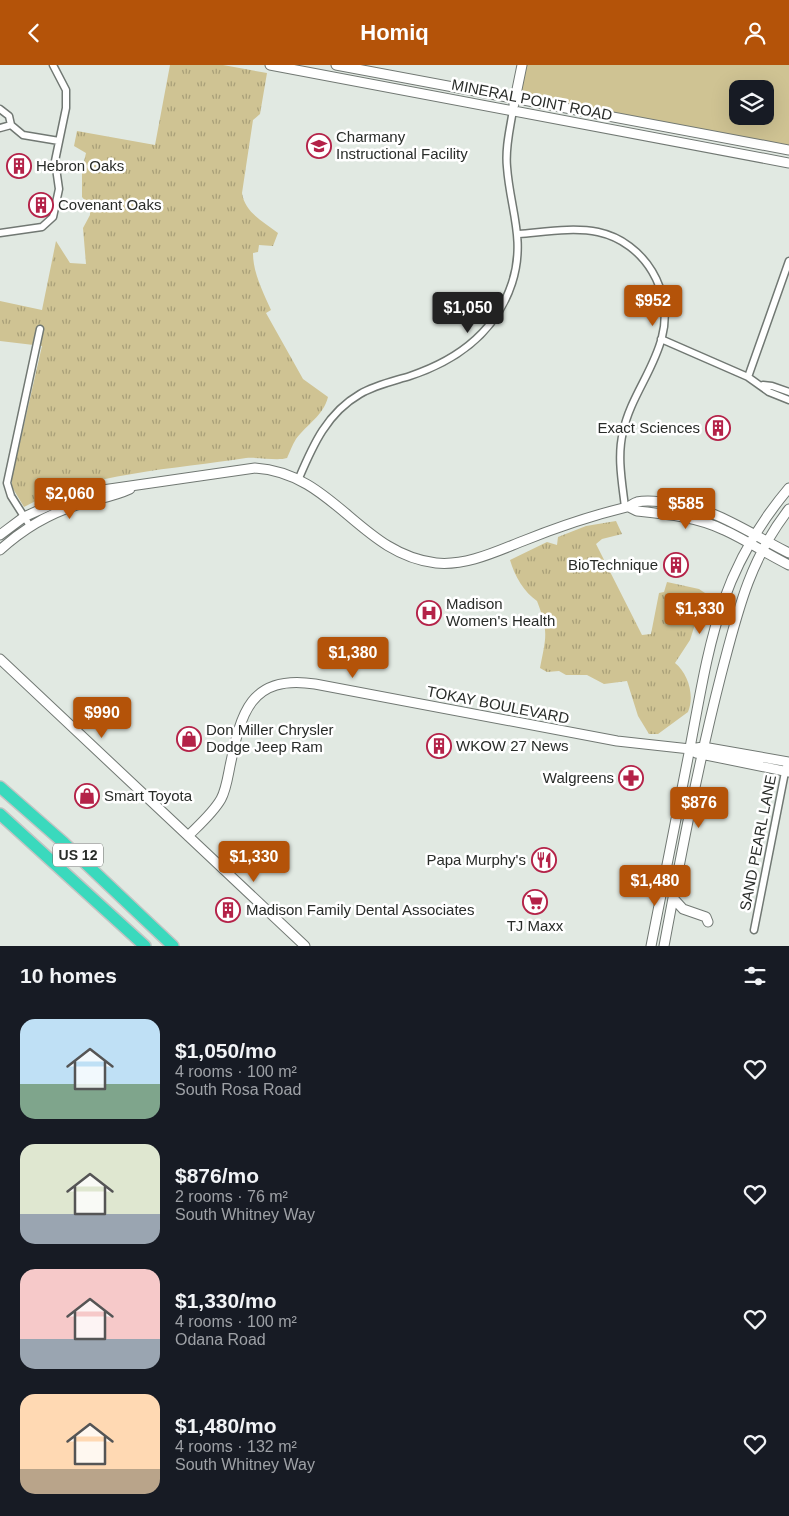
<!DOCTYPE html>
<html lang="en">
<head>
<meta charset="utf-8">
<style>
  :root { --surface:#171b24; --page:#242831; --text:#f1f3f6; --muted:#9ea1a6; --accent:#b45309 }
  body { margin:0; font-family:Arial,sans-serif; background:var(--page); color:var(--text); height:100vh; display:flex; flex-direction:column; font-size:19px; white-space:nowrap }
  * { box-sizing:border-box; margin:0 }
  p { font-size:16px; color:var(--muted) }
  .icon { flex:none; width:28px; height:28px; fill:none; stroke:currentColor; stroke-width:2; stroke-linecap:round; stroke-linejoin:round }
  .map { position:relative; height:881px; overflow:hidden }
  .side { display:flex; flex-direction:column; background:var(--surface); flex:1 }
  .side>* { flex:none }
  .fabs { position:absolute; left:729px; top:15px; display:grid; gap:10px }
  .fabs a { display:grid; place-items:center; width:45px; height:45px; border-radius:10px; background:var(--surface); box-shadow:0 5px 20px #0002; font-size:25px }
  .price { position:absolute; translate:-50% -42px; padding:0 11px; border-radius:5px; background:var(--accent); color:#fff; font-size:16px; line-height:32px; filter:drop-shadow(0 1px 2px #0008) }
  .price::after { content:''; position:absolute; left:50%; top:30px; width:15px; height:11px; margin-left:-8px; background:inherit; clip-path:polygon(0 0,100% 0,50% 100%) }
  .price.active { background:#222; color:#fff }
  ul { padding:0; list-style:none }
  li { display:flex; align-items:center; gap:15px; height:125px; padding:0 20px }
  li span { display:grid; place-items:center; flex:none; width:140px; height:100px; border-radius:15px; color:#555 }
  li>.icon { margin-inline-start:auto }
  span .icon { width:60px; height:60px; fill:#fffc; stroke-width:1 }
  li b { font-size:21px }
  h2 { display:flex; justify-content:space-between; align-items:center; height:60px; padding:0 20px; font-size:21px }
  header { display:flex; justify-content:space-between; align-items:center; height:65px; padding:0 20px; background:var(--accent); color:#fff; font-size:22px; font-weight:800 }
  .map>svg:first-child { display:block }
  .grass { fill:url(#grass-tufts) }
  .park { fill:#cfc393; fill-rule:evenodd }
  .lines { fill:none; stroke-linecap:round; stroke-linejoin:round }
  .street-casing { stroke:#717873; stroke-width:9 }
  .secondary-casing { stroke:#717873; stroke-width:11 }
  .highway-casing { stroke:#c3c4c3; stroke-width:14 }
  .street { stroke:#fff; stroke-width:6 }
  .secondary { stroke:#fff; stroke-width:9 }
  .highway { stroke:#3ad9bd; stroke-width:11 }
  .labels { text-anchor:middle; stroke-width:5; stroke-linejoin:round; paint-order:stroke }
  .shield { fill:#fff; stroke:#696b69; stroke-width:1 }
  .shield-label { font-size:14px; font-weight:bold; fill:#292c29 }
  .street-label { font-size:15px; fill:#292c29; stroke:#fff }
  .poi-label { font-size:15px; fill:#292c29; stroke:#fff; text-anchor:start }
</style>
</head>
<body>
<header><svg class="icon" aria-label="back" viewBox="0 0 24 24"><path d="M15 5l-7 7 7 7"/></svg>Homiq<svg class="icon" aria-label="person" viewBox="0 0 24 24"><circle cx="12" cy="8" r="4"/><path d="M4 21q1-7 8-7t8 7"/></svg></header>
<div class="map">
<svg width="789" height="881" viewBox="0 0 789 881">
  <defs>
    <pattern id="grass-tufts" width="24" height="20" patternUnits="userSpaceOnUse" patternTransform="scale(1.25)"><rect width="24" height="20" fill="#cfc393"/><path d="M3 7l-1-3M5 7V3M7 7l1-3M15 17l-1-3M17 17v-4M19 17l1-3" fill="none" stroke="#a89f78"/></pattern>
  </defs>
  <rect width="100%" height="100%" fill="#e1e9e2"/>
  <path class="grass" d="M170,0H223L267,8L260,49L253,55L242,128C245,148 263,156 278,168L273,181L259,180L258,187L253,188C253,208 263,227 271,245L266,248L303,314L328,332C323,351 307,359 296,374C292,380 290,387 287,393C278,396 258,392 246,393C177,404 85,408 24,442L12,422V412L42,281L0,276V236L42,245L56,176L70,198L86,199L83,163L90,150V141L82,132V105L86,88L74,81L77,66L155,80Z
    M616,456L622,469L602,474L596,479L642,570L651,569L659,528L664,527L667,517L699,524L705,528L690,575L675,598C688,608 695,631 688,647L658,669H649L638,651L627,616L604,619L587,610H566L559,606L547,607L540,603C546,572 549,567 537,536C524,527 515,512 510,495L547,477L557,480L558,472L586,461Z"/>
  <path class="park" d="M522,0H789V85L515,33ZM738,24H765V51H738Z"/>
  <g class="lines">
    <defs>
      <path id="street" d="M0,44L9,51L11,60L0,63
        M11,60L23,70L59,76
        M0,168L42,162L53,152L59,124L55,96L66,43V25L53,0
        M519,169C544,167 573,162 598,167C645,177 674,227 662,272C654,305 630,333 623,367C617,391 622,417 625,442
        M661,274L748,312L769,327L789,335
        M748,312L789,196
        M763,320L772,321L789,327
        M299,413C313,380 327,348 360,329C375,320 394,316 410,311C458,295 496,267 512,218C526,175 510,144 507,102C505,83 510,64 513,45
        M30,461L11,431L7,418L40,264
        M754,865L787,697"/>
      <path id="secondary" d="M270,0L789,98
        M336,0L789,85
        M514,39L522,0
        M629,442L637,446C666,449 698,452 724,465C746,475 767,489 789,500
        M0,470L24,452L75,429L255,403C334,408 360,489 436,498C466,501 495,487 523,476C558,462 590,451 627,442C631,441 633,438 637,437C656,433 700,443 718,451C743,462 765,476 789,488
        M0,485C23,464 48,449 77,440C96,434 113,432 130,424
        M0,594L305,881
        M696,688L789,707
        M188,771C199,760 213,748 221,734C226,725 228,711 230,701C241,648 250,609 315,619L617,676L690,684L703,682L789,697
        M673,833L683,844L706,852L708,857
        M651,881C664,817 676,752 689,688C709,583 717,508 789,423
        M664,881C681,790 698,700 721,610C737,549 749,495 789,444"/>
      <path id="highway" d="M0,722L64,778L173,881
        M0,749L145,881"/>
    </defs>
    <use href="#street" class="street-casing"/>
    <use href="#secondary" class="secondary-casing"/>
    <use href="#highway" class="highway-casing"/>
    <use href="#street" class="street"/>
    <use href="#secondary" class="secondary"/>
    <use href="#highway" class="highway"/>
  </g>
  <defs>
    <symbol id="university-ring" viewBox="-11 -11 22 22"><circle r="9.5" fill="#fff" stroke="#b42248" stroke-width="1.5"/><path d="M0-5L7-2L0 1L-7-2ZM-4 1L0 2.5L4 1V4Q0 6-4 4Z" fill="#b42248"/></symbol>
    <symbol id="building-ring" viewBox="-11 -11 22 22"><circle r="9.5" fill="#fff" stroke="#b42248" stroke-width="1.5"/><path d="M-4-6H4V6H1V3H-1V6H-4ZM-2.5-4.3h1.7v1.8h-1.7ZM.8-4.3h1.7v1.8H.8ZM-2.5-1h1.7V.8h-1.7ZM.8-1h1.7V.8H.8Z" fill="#b42248"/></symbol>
    <symbol id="hospital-ring" viewBox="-11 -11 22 22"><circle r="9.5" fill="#fff" stroke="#b42248" stroke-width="1.5"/><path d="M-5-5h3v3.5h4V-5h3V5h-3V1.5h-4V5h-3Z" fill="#b42248"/></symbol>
    <symbol id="shop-ring" viewBox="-11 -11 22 22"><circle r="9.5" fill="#fff" stroke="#b42248" stroke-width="1.5"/><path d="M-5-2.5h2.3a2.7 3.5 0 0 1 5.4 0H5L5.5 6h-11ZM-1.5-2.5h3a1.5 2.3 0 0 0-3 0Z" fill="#b42248"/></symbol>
    <symbol id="pharmacy-ring" viewBox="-11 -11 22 22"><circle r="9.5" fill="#fff" stroke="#b42248" stroke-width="1.5"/><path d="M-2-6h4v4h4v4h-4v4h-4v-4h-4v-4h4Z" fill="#b42248"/></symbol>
    <symbol id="restaurant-ring" viewBox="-11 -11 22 22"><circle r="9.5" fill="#fff" stroke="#b42248" stroke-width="1.5"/><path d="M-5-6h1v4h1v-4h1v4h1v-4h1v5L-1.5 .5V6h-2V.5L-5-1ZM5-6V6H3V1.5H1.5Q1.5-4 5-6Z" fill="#b42248"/></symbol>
    <symbol id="supermarket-ring" viewBox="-11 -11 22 22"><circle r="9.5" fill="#fff" stroke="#b42248" stroke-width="1.5"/><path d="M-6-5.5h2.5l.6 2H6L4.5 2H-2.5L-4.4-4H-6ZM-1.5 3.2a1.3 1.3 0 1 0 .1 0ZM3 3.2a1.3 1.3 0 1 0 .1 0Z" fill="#b42248"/></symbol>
  </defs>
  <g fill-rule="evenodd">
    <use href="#university-ring" x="305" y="67" width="28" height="28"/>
    <use href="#building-ring" x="5" y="87" width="28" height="28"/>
    <use href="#building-ring" x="27" y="126" width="28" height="28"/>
    <use href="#building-ring" x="704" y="349" width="28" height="28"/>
    <use href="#building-ring" x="662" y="486" width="28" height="28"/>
    <use href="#hospital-ring" x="415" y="534" width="28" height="28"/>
    <use href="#shop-ring" x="175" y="660" width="28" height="28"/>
    <use href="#building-ring" x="425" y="667" width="28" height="28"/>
    <use href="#pharmacy-ring" x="617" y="699" width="28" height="28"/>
    <use href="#shop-ring" x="73" y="717" width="28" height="28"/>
    <use href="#restaurant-ring" x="530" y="781" width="28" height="28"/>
    <use href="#supermarket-ring" x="521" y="823" width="28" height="28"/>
    <use href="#building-ring" x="214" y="831" width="28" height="28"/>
  </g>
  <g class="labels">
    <rect class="shield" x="53" y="778.5" width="50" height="23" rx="4"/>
    <g class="shield-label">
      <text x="78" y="795">US 12</text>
    </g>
    <g class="street-label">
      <text transform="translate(532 35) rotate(11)" y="5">MINERAL POINT ROAD</text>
      <text transform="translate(498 640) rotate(11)" y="5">TOKAY BOULEVARD</text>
      <text transform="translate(758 778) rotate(-79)" y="5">SAND PEARL LANE</text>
    </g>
    <g class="poi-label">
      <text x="336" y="77">Charmany<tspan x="336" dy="17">Instructional Facility</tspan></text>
      <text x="36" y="106">Hebron Oaks</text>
      <text x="58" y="145">Covenant Oaks</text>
      <text x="700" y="368" text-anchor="end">Exact Sciences</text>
      <text x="658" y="505" text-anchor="end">BioTechnique</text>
      <text x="446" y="544">Madison<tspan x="446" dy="17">Women's Health</tspan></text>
      <text x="206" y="670">Don Miller Chrysler<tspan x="206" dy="17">Dodge Jeep Ram</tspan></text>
      <text x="456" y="686">WKOW 27 News</text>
      <text x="614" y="718" text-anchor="end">Walgreens</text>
      <text x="104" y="736">Smart Toyota</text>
      <text x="526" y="800" text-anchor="end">Papa Murphy's</text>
      <text x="246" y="850">Madison Family Dental Associates</text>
      <text x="535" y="866" text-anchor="middle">TJ Maxx</text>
    </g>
  </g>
</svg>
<div class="fabs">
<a><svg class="icon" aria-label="layers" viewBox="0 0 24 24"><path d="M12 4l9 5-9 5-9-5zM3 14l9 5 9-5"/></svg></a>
</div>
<b class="price" style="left:653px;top:262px">$952</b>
<b class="price active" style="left:468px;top:269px">$1,050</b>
<b class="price" style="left:70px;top:455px">$2,060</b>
<b class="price" style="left:686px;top:465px">$585</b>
<b class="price" style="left:700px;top:570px">$1,330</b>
<b class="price" style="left:353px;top:614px">$1,380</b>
<b class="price" style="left:102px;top:674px">$990</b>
<b class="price" style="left:699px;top:764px">$876</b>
<b class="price" style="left:254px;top:818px">$1,330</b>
<b class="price" style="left:655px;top:842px">$1,480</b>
</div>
<section class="side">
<h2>10 homes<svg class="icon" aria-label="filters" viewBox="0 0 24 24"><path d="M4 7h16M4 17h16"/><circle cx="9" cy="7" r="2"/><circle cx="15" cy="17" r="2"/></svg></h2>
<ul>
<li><span style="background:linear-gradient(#bfe0f5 65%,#7fa58c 0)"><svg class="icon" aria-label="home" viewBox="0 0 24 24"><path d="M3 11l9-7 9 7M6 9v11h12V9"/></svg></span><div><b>$1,050/mo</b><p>4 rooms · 100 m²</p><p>South Rosa Road</p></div><svg class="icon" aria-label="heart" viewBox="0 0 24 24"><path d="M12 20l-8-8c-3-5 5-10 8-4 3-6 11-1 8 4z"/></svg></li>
<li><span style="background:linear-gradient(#dfe7d0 70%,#9aa5b1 0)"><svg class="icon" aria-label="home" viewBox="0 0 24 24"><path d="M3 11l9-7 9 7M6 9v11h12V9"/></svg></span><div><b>$876/mo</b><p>2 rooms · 76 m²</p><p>South Whitney Way</p></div><svg class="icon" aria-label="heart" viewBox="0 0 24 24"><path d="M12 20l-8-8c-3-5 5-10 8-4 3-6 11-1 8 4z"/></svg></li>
<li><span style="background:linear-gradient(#f6c9c9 70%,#9aa5b1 0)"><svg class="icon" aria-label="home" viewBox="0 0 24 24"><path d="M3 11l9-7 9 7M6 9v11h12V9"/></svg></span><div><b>$1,330/mo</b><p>4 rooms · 100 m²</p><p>Odana Road</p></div><svg class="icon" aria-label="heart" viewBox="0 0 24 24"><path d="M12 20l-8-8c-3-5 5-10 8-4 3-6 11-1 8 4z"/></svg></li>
<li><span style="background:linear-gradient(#ffd9b3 75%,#b9a48a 0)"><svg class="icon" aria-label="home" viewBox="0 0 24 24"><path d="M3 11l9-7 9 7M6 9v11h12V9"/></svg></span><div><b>$1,480/mo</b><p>4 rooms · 132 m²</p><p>South Whitney Way</p></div><svg class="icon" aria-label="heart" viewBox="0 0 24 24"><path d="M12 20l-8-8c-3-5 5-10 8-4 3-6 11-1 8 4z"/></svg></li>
</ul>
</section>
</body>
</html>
